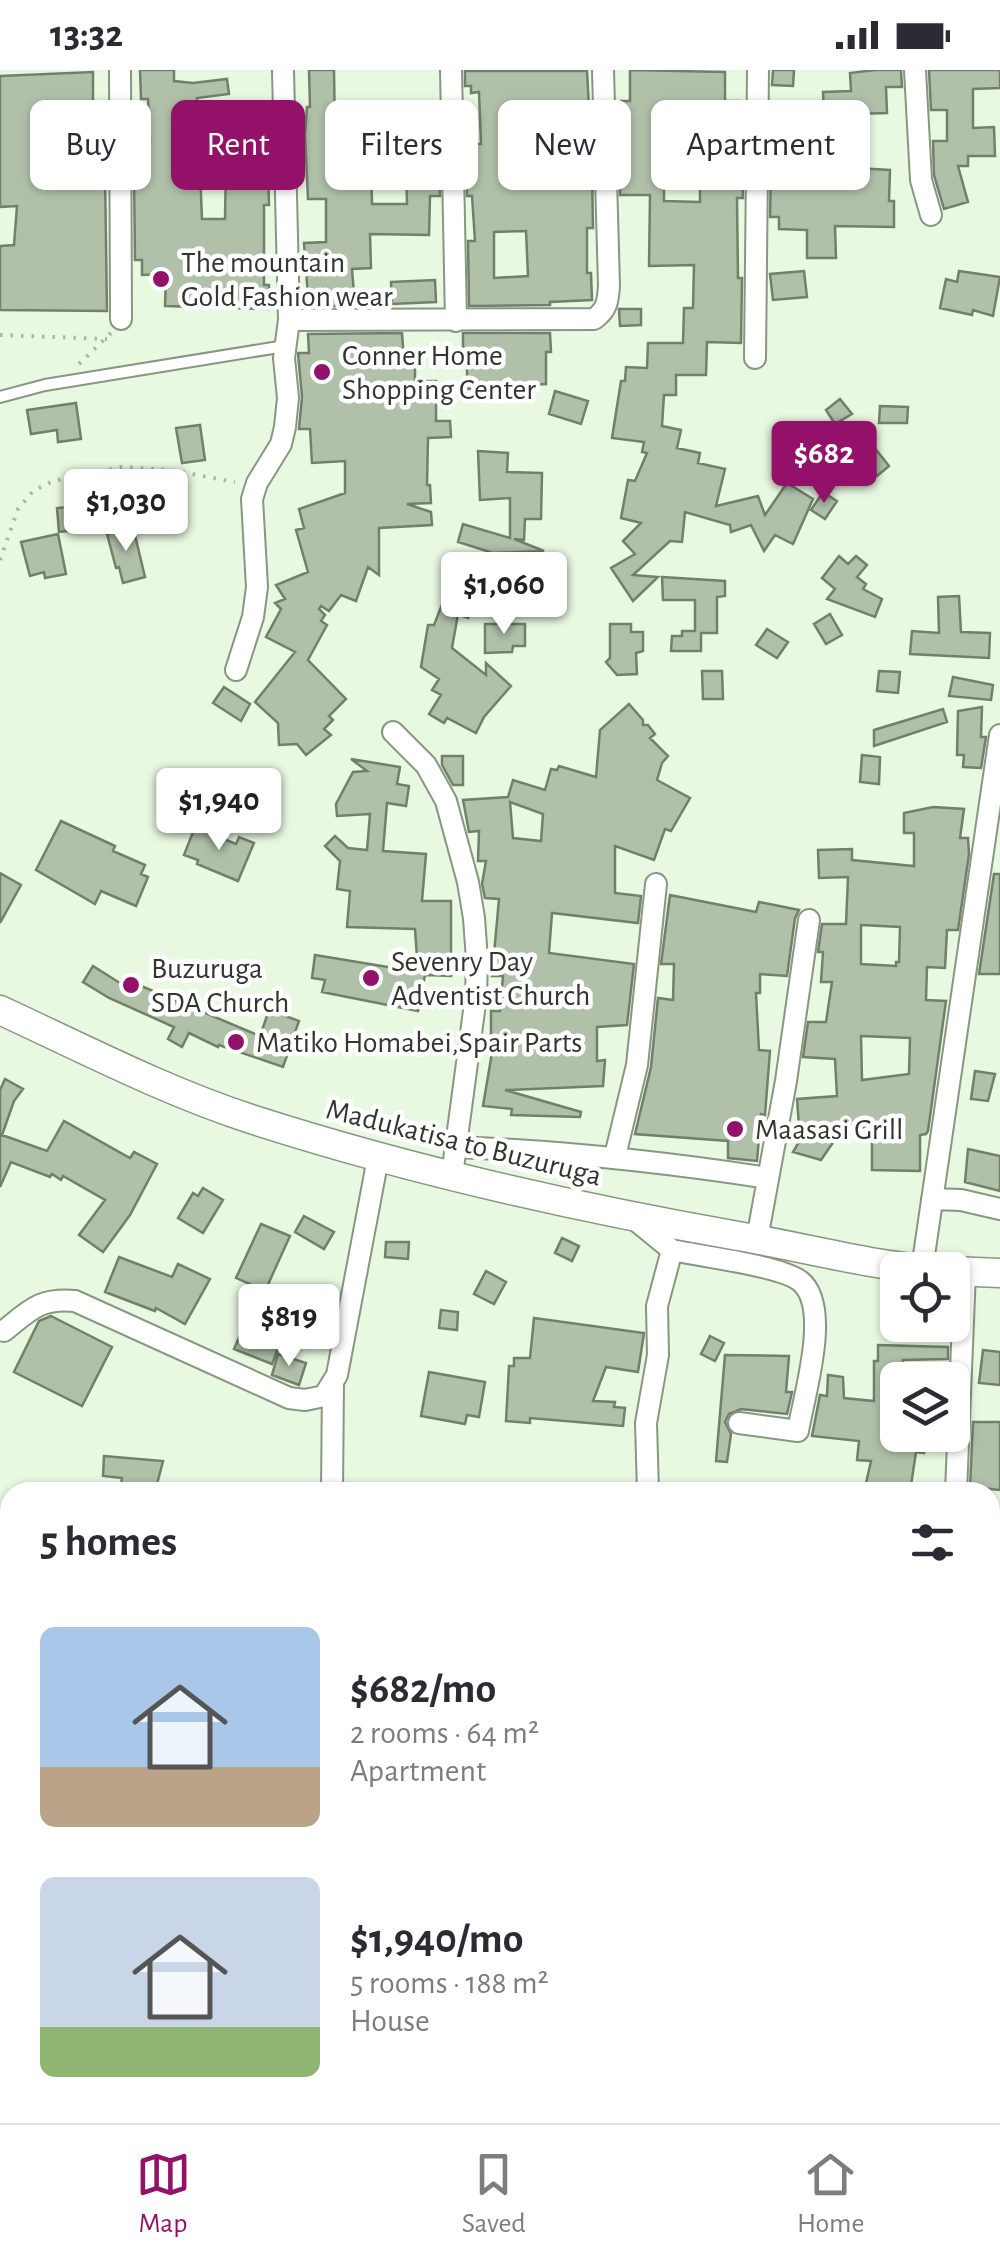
<!DOCTYPE html>
<html lang="en">
<head>
<meta charset="utf-8">
<style>
  :root { --surface:#fff; --page:#f2f2f3; --text:#2b2b33; --muted:#7c7c81; --line:#e1e1e2; --accent:#94116a }
  body { margin:0; font-family:"Alegreya Sans",sans-serif; background:var(--page); color:var(--text); height:100vh; display:flex; flex-direction:column; font-size:38px; white-space:nowrap }
  * { box-sizing:border-box; margin:0 }
  p { font-size:32px; color:var(--muted) }
  .icon { flex:none; width:55px; height:55px; fill:none; stroke:currentColor; stroke-width:2; stroke-linecap:round; stroke-linejoin:round }
  .map { position:relative; flex:1; overflow:hidden }
  .side { position:absolute; left:0px; top:1412px; width:1000px; height:642px; display:flex; flex-direction:column; background:var(--surface); border-radius:30px 30px 0 0; box-shadow:0 2px 8px #0004 }
  .side>* { flex:none }
  .top-card { position:absolute; left:30px; top:30px; width:940px; height:90px; display:flex; gap:20px }
  .fabs { position:absolute; left:880px; top:1182px; display:grid; gap:20px }
  .fabs a { display:grid; place-items:center; width:90px; height:90px; border-radius:15px; background:var(--surface); box-shadow:0 2px 8px #0004; font-size:50px }
  .price { position:absolute; translate:-50% -85px; padding:0 22px; border-radius:10px; background:#fff; color:#222; font-size:32px; line-height:65px; filter:drop-shadow(0 2px 5px #0008) }
  .price::after { content:''; position:absolute; left:50%; top:60px; width:30px; height:22px; margin-left:-15px; background:inherit; clip-path:polygon(0 0,100% 0,50% 100%) }
  .price.current { background:var(--accent); color:#fff }
  ul { padding:0; list-style:none }
  li { display:flex; align-items:center; gap:30px; height:250px; padding:0 40px }
  li span { display:grid; place-items:center; flex:none; width:280px; height:200px; border-radius:15px; color:#555 }
  li>.icon { margin-inline-start:auto }
  span .icon { width:120px; height:120px; fill:#fffc; stroke-width:1 }
  li b { font-size:42px }
  h2 { display:flex; justify-content:space-between; align-items:center; height:120px; padding:0 40px; font-size:42px }
  .chip { padding:0 35px; border-radius:15px; background:var(--surface); box-shadow:0 2px 8px #0004; font-size:35px; line-height:90px }
  .chip.current { background:var(--accent); color:#fff }
  .status { display:flex; justify-content:space-between; align-items:center; height:70px; padding:0 50px; background:var(--surface); direction:ltr }
  .status svg { height:28px; fill:currentColor }
  .tab-bar { display:flex; justify-content:space-around; align-items:center; height:140px; border-top:2px solid var(--line); background:var(--surface); font-size:28px; color:var(--muted) }
  .tab-bar a { display:grid; justify-items:center; gap:5px }
  .tab-bar .current { color:var(--accent) }
  .map>svg:first-child { display:block }
  .park { fill:#b2dc9e }
  .building { fill:#b0c0a9; stroke:#72806b; stroke-width:2.5; fill-rule:evenodd }
  .lines { fill:none; stroke-linecap:round; stroke-linejoin:round }
  .service-casing { stroke:#889781; stroke-width:14 }
  .minor-casing { stroke:#889781; stroke-width:24 }
  .secondary-casing { stroke:#889781; stroke-width:31 }
  .path { stroke:#a9b6a3; stroke-width:4; stroke-dasharray:2.5 8; stroke-linecap:butt }
  .service { stroke:#fff; stroke-width:10 }
  .minor { stroke:#fff; stroke-width:20 }
  .secondary { stroke:#fff; stroke-width:28 }
  .poi-dot { fill:#94116a; stroke:#fff; stroke-width:4 }
  .labels { text-anchor:middle; stroke-width:9; stroke-linejoin:round; paint-order:stroke }
  .poi-label { font-size:30px; fill:#31372e; stroke:#fff; text-anchor:start }
  .street-label { font-size:30px; fill:#31372e; stroke:#fff }
</style>
</head>
<body>
<div class="status"><b>13:32</b><svg viewBox="0 0 49 12"><path d="M0 12V9h3v3zM5 12V6h3v6zM10 12V3h3v9zM15 12V0h3v12zM26 1h20v11H26zM47 4h2v5h-2z"/></svg></div>
<div class="map">
<svg width="1000" height="2053" viewBox="0 0 1000 2053">
  <rect width="100%" height="100%" fill="#e9f9e1"/>
  <path class="park" d="M15,2045H170L171,2053H14Z"/>
  <path class="building" d="M140,0H174V11L193,13L227,9L229,24L197,28L202,149H225L227,38L270,39L271,64H267L269,135H264V215H269V239L165,236L166,204L142,205V190H135L134,102H143L142,71L150,70L148,29H141Z
    M309,0H334L335,65L374,64V37L427,38L426,66H435V101H439L440,126H430L429,165L370,164L371,198L352,199L355,236H302V228L308,227L304,173L326,172V129H308L305,66L307,37H310ZM375,93H406L407,134H372L371,94Z
    M630,0L725,2V31H740L743,128H737L738,208H742L741,273L707,272L706,305H676V325H664L662,356L681,360L677,378L700,383L698,393L725,399L716,436L758,426L765,445L787,413L813,429L793,474L775,465L764,481L751,455L731,462L730,455L685,442L682,472L670,471L633,505L658,507L633,531L611,498L635,484L623,471L641,453L621,448L628,410L635,411L647,383L642,382L644,372L612,368L621,311H625L626,297L647,298L648,273H683L684,238H693L694,195L649,196L650,125H620L621,31H630ZM708,57L710,98H700V132L664,131V89H678V59Z
    M773,0H794L793,16L772,15Z
    M875,0H901L902,17H886L887,43L824,45L823,22L851,21L850,3Z
    M929,0H1000V18L973,19V58L994,57L995,86H968V96H958L968,132L944,139L934,105L933,71H947V40H931Z
    M465,1H587L590,56H578L580,101H592L593,158H587V203H591L592,230L550,232V235L469,236L468,171H475L472,126H467L466,74H481L479,22L471,23V16H465ZM526,161L528,206L494,208V162Z
    M93,2V36H104L107,241L0,240V176L14,175L17,136L0,137V6Z
    M837,56V97L890,100L889,131H894V157L835,156L836,188H807V160L779,159V147H770L771,102H799L798,57Z
    M804,201L807,227L773,230L770,204Z
    M959,201L1000,207L993,246L973,240L972,245L940,238L946,209L957,212Z
    M435,210L436,232L392,234L391,212Z
    M619,239H641V255L620,256Z
    M402,263L404,290H407L406,297L415,296V311H436V351H450L451,367L428,368L427,415H430L431,433L407,434L431,442L432,455L379,458V505L368,497L356,531L341,525L329,541L321,536L319,539L325,545L321,551L327,555L308,590L346,629L329,646L333,650L324,659L331,665L306,685L297,674L279,675L278,653L255,632L295,582L266,567L281,539L275,533L285,529L276,515L308,502L296,460L304,458L299,439L345,423V391L312,393L310,359H299L302,327L298,283H309L308,264Z
    M463,263H550L551,282H546V314L467,319V282H463Z
    M555,321L588,331L581,354L549,344Z
    M840,329L852,344L835,354L826,340Z
    M76,333L81,369L58,372L57,360L31,364L27,340Z
    M880,336L908,337L907,353H879Z
    M200,355L205,390L182,393L176,358Z
    M874,377L889,396L877,406L861,388Z
    M478,381L508,383L507,402L542,403L541,449H525L524,470L514,469L544,481L493,483L458,472L463,454L510,468V428L480,430Z
    M823,422L837,431L825,449L811,440Z
    M116,432L118,456L59,462L57,438Z
    M133,457L145,507L123,513L119,497L116,498L107,464Z
    M58,464L66,504L45,508L44,502L30,506L21,472Z
    M839,486L848,494L856,486L867,495L857,507L866,514L863,519L882,529L875,547L827,529L835,519L822,508Z
    M662,507L725,511V526L717,527V563H701V581H671L672,566H682V561H695V530H663Z
    M447,522L474,533L468,548L458,544L452,578L486,605V593L511,616L484,647L476,663L447,648L444,653L429,644L441,625L432,620L439,609L421,597L428,555H434Z
    M959,526L961,562L990,563L989,588L910,584L912,561L939,563L938,527Z
    M830,544L842,565L826,574L814,554Z
    M485,554H525V576H513L512,582L485,583Z
    M610,554H631V562H643V581L636,583L637,604L617,605L606,592L610,588Z
    M767,559L788,572L777,588L756,575Z
    M702,601H722L723,629H703Z
    M879,601L900,602L898,623L877,621Z
    M953,607L993,615L991,630L949,626Z
    M224,617L250,634L241,651L213,633Z
    M629,634L643,650V655H648L655,664L650,668L668,686L662,693L657,710L690,728L671,761L665,759L654,790L615,776V823L641,826L638,853L552,843L549,883L634,894L627,955L597,957V991L605,990L603,1016L505,1020L581,1042L580,1047L511,1045L512,1039L483,1036L494,971L491,970V941H500L503,906H492L499,829L485,828L482,814L486,791H478L479,761L469,762L463,730L508,727L513,710L545,720L551,699L557,700L559,696L596,707L600,660ZM510,732L543,744L541,771L513,768Z
    M982,637L981,667H986L981,698L963,697L964,685H957L958,641Z
    M943,639L947,652L874,676V660Z
    M862,685L880,687L879,714L860,712Z
    M442,686H463V715H453L442,695Z
    M351,689L400,697L397,714L409,716L406,736L387,733L383,781L426,784L422,831H451V906L425,905L418,941L322,922L325,910L312,908L315,885L418,902L415,859L347,857L350,821L337,819L340,791L325,776L335,766L348,778L367,780L370,744L337,746L336,734L353,702L367,701Z
    M933,737L964,739L960,768H968L969,784L958,860H947L945,898L927,897L926,930L946,931L928,1061L926,1064L920,1065V1101L872,1100V1058L866,1057L843,1058L821,1090L793,1082L800,1070L797,1029L837,1026L835,989L803,987L808,952H826L832,912H821L823,882H818L822,854H846L848,807L819,808L818,780L852,779V790L914,796V763H904V743ZM861,855L900,857L899,892H896V896L861,894ZM861,966L910,968L909,1004L862,1010Z
    M61,751L115,776L113,781L145,795L141,804L148,807L136,836L101,821L95,834L36,800Z
    M195,757L236,774L239,767L254,773L238,811L197,794L198,790L184,785Z
    M0,803L21,815L0,853Z
    M994,804H1000V904H979Z
    M670,825L756,842L759,832L799,840L795,848L787,906L760,904V923H756L759,980L770,981L765,1045L761,1044L757,1091L728,1088V1071L635,1064L651,997L658,928L673,930L674,894H661Z
    M93,896L131,920L134,913L260,966L269,940L299,951L283,997L219,975L218,977L189,963L182,977L168,969L174,957L109,928L83,912Z
    M975,1001L995,1004L988,1031L971,1029Z
    M5,1009L23,1019L14,1031L2,1065L47,1081L64,1051L130,1088L134,1082L157,1094L130,1145L103,1182L79,1165L105,1130L63,1106L61,1110L52,1104L50,1107L11,1092L0,1117V1020Z
    M968,1079L1000,1086V1121L965,1112Z
    M203,1118L223,1130L203,1163L178,1148L193,1123L198,1126Z
    M304,1146L334,1162L324,1179L295,1162Z
    M261,1154L290,1166L265,1221L236,1208Z
    M562,1168L579,1176L572,1191L555,1183Z
    M386,1172H409L408,1189L385,1187Z
    M119,1187L172,1207L178,1194L210,1209L185,1254L156,1238L155,1241L105,1222Z
    M486,1201L506,1212L494,1234L474,1224Z
    M258,1224L308,1241L303,1254L289,1250L272,1294L234,1279Z
    M441,1240L458,1242L457,1260L439,1258Z
    M51,1246L112,1277L82,1336L14,1302L39,1251Z
    M534,1248L644,1263L638,1302L606,1297L593,1331L615,1332L614,1337L625,1338L623,1356L530,1348V1353L506,1351L509,1296H514V1288H530Z
    M710,1266L724,1273L715,1291L701,1284Z
    M878,1275L948,1277V1289L903,1290V1310H898V1365H926L924,1383L916,1382L910,1422H864L871,1391L857,1390L859,1371L812,1366L820,1325L827,1326L828,1305L843,1307L844,1328L874,1331V1291H878Z
    M983,1280L1000,1282V1315L979,1313Z
    M278,1284L306,1293L299,1315L272,1305Z
    M725,1285L789,1286L786,1322H792L787,1344L741,1339L729,1344L725,1352L731,1364L727,1392L716,1391Z
    M429,1302L485,1312L479,1347L467,1345L465,1354L421,1346Z
    M973,1352H1000V1420L970,1417Z
    M104,1386L163,1391L156,1418L121,1414L122,1408L103,1406Z"/>
  <g class="lines">
    <defs>
      <path id="service" d="M0,327L45,315L285,276
        M990,1934L1000,1933"/>
      <path id="minor" d="M120,0L121,249
        M451,0L456,251
        M915,0L921,110L931,145
        M289,250L594,249C607,240 608,231 609,216L603,0
        M755,288L758,0
        M236,600L253,547L257,517L252,429L257,413L281,374L285,357L288,328L284,288L289,250L283,0
        M393,662L426,695L446,731L468,812L474,848L477,890L476,926L452,1105
        M456,1077C561,1081 664,1092 768,1108
        M615,1086L637,995L656,814
        M932,1129L961,1130L1000,1139
        M634,1149L672,1180L657,1236L658,1285L646,1353L648,1422
        M757,1169L786,1011L809,850
        M672,1180C700,1186 781,1196 800,1211C832,1236 804,1325 798,1361L739,1353
        M922,1199L1000,665
        M4,1261C30,1240 39,1228 75,1231L289,1328L305,1330L324,1326L337,1305L378,1088
        M332,1422L333,1312
        M956,1422L965,1202
        M8,1915L10,1879
        M70,2045L74,2053
        M329,2053V2045
        M495,2053V2045
        M652,2053V2045
        M806,2053V2045
        M970,2053V2045"/>
      <path id="secondary" d="M0,940C82,978 165,1021 251,1049C409,1100 574,1137 738,1166C803,1177 867,1195 933,1200
        M952,1201L1000,1203"/>
    </defs>
    <use href="#service" class="service-casing"/>
    <use href="#minor" class="minor-casing"/>
    <use href="#secondary" class="secondary-casing"/>
    <path class="path" d="M0,265L107,269
      M79,294L112,262
      M0,490L18,439L33,421L53,411L121,397L170,400L235,412"/>
    <use href="#service" class="service"/>
    <use href="#minor" class="minor"/>
    <use href="#secondary" class="secondary"/>
  </g>
  <g class="poi-dot">
    <circle cx="161" cy="209" r="10"/>
    <circle cx="322" cy="302" r="10"/>
    <circle cx="371" cy="908" r="10"/>
    <circle cx="131" cy="915" r="10"/>
    <circle cx="236" cy="972" r="10"/>
    <circle cx="735" cy="1059" r="10"/>
  </g>
  <g class="labels">
    <g class="poi-label">
      <text x="181" y="202">The mountain<tspan x="181" dy="34">Gold Fashion wear</tspan></text>
      <text x="342" y="295">Conner Home<tspan x="342" dy="34">Shopping Center</tspan></text>
      <text x="391" y="901">Sevenry Day<tspan x="391" dy="34">Adventist Church</tspan></text>
      <text x="151" y="908">Buzuruga<tspan x="151" dy="34">SDA Church</tspan></text>
      <text x="256" y="982">Matiko Homabei,Spair Parts</text>
      <text x="755" y="1069">Maasasi Grill</text>
    </g>
    <g class="street-label">
      <text transform="translate(464 1072) rotate(14)" y="10">Madukatisa to Buzuruga</text>
    </g>
  </g>
</svg>
<div class="fabs">
<a><svg class="icon" aria-label="locate" viewBox="0 0 24 24"><circle cx="12" cy="12" r="6"/><path d="M12 2v4M12 18v4M2 12h4M18 12h4"/></svg></a>
<a><svg class="icon" aria-label="layers" viewBox="0 0 24 24"><path d="M12 4l9 5-9 5-9-5zM3 14l9 5 9-5"/></svg></a>
</div>
<b class="price current" style="left:824px;top:436px">$682</b>
<b class="price" style="left:126px;top:484px">$1,030</b>
<b class="price" style="left:504px;top:567px">$1,060</b>
<b class="price" style="left:219px;top:783px">$1,940</b>
<b class="price" style="left:289px;top:1299px">$819</b>
<div class="top-card">
<a class="chip">Buy</a>
<a class="chip current">Rent</a>
<a class="chip">Filters</a>
<a class="chip">New</a>
<a class="chip">Apartment</a>
</div>
<section class="side">
<h2>5 homes<svg class="icon" aria-label="filters" viewBox="0 0 24 24"><path d="M4 7h16M4 17h16"/><circle cx="9" cy="7" r="2"/><circle cx="15" cy="17" r="2"/></svg></h2>
<ul>
<li><span style="background:linear-gradient(#a9c7e8 70%,#b9a48a 0)"><svg class="icon" aria-label="home" viewBox="0 0 24 24"><path d="M3 11l9-7 9 7M6 9v11h12V9"/></svg></span><div><b>$682/mo</b><p>2 rooms · 64 m²</p><p>Apartment</p></div></li>
<li><span style="background:linear-gradient(#c9d6e8 75%,#8fb573 0)"><svg class="icon" aria-label="home" viewBox="0 0 24 24"><path d="M3 11l9-7 9 7M6 9v11h12V9"/></svg></span><div><b>$1,940/mo</b><p>5 rooms · 188 m²</p><p>House</p></div></li>
</ul>
</section>
</div>
<nav class="tab-bar">
<a class="current"><svg class="icon" aria-label="map" viewBox="0 0 24 24"><path d="M3 6l6-2 6 2 6-2v14l-6 2-6-2-6 2zM9 4v14M15 6v14"/></svg>Map</a>
<a><svg class="icon" aria-label="saved" viewBox="0 0 24 24"><path d="M7 4h10v16l-5-4-5 4z"/></svg>Saved</a>
<a><svg class="icon" aria-label="home" viewBox="0 0 24 24"><path d="M3 11l9-7 9 7M6 9v11h12V9"/></svg>Home</a>
</nav>
</body>
</html>
